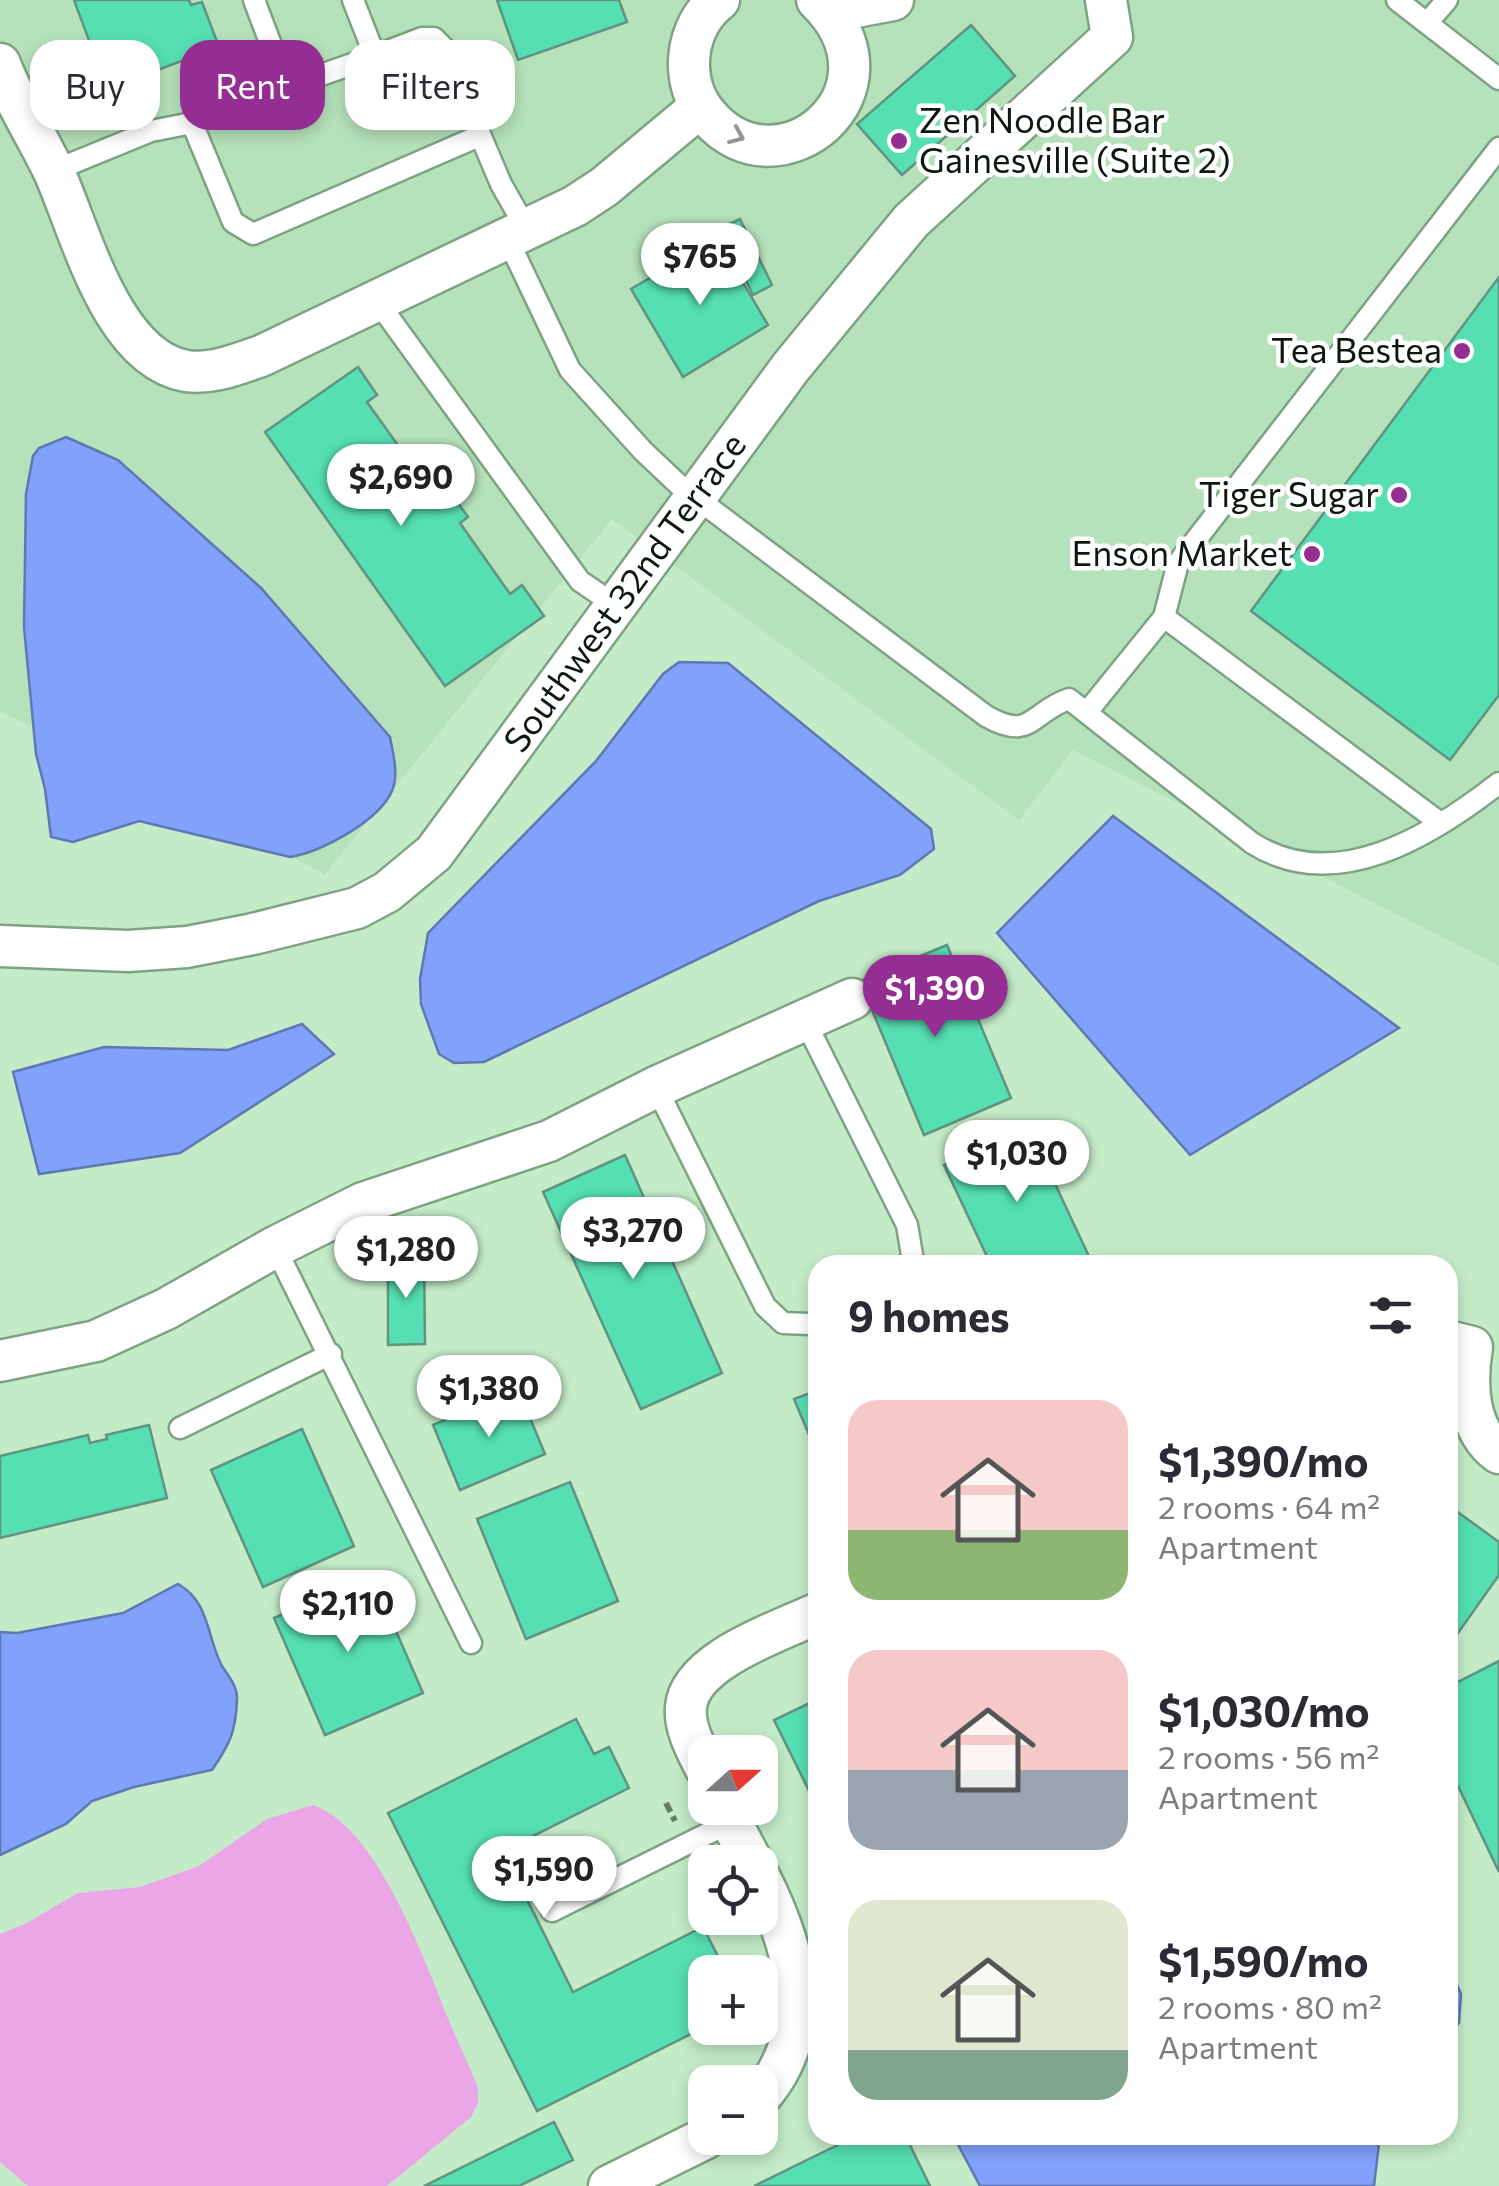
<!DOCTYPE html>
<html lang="en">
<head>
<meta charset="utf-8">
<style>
  :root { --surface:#fff; --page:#f2f2f3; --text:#2b2b33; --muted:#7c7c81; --accent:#942e93 }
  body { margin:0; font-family:Commissioner,sans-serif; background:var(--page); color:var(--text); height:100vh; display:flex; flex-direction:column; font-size:38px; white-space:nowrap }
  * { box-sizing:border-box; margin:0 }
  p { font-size:32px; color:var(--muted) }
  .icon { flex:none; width:55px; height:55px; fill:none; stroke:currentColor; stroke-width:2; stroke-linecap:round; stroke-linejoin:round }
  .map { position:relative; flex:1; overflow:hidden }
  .panel { position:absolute; left:808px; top:1255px; width:650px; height:890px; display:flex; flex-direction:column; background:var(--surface); border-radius:30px; box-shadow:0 5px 15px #0003 }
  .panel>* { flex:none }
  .guide { position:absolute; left:30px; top:40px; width:628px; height:90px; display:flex; gap:20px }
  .needle { width:65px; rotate:69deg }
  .controls { position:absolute; left:688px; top:1735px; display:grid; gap:20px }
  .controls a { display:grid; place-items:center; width:90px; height:90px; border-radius:20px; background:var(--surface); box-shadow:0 5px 15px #0003; font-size:50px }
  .price { position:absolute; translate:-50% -85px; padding:0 22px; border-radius:35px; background:#fff; color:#222; font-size:32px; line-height:65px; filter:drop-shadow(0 2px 5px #0008) }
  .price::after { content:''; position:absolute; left:50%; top:60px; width:30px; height:22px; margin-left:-15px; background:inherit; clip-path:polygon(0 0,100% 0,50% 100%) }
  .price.current { background:var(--accent); color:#fff }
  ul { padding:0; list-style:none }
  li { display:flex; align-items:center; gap:30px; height:250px; padding:0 40px }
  li span { display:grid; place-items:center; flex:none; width:280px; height:200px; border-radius:30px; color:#555 }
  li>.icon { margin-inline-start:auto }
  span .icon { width:120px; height:120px; fill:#fffc; stroke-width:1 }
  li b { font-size:42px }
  h2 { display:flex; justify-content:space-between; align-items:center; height:120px; padding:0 40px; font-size:42px }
  .tag { padding:0 35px; border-radius:30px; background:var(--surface); box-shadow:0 5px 15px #0003; font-size:35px; line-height:90px }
  .tag.current { background:var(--accent); color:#fff }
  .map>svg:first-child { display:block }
  .built { fill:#b5e2ba }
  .green { fill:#eaa6e7 }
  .water { fill:#81a1fa; stroke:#5e78b3; stroke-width:2.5 }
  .building { fill:#56dfb3; stroke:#609380; stroke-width:2.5 }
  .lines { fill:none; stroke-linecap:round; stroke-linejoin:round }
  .service-casing { stroke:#7da382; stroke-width:25 }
  .minor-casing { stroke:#7da382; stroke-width:45 }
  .path { stroke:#647e67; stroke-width:6; stroke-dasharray:10 5; stroke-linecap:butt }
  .service { stroke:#fff; stroke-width:20 }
  .minor { stroke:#fff; stroke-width:40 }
  .oneway { stroke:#919892 }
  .poi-dot { fill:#942e93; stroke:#fff; stroke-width:4 }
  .labels { text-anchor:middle; stroke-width:9; stroke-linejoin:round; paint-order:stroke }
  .poi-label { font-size:35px; fill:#0b190d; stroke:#fff; text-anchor:end }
  .street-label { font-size:35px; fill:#0b190d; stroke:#fff }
</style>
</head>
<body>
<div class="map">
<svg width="1499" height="2186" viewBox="0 0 1499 2186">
  <rect width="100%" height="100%" fill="#c4ebc8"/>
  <path class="built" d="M0,0H1499V966L1073,750L1019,820L612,519L325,874L0,711Z"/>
  <path class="green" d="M313,1805C378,1827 425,1962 450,2023C459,2045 470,2066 478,2088V2103L471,2117L387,2186H28L0,2162V1934L27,1923L78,1893L140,1887L199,1866L267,1819Z"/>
  <path class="water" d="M66,437L118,460L261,588L390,737C393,754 399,774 392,791C379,821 321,852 290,857L139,821L73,842L51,837L45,789L36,754L24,627L26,494L33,456L39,448Z
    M679,662L728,663L931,829L934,849L900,875L819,901L484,1062L454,1063L439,1054L421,1004L420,979L428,933L596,761L663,674Z
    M1113,816L1399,1028L1190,1155L997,933Z
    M302,1024L334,1054L180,1153L39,1174L13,1072L104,1047L228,1050Z
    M178,1584C209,1601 207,1636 221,1664C227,1675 238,1686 237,1699C236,1731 230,1744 212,1770L134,1787L92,1801L66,1824L0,1855V1632L17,1633L123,1613Z
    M1448,1965L1461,1994L1459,2023L1448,2036Z
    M953,2135H1380L1374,2186H980Z"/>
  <path class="building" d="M74,0H189L191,5L202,2L219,47L107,89Z
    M497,0H619L627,22L518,60Z
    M971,25L1015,76L902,175L857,124Z
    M740,219L772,285L753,295L721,228Z
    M717,239L768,325L683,377L631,289Z
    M1499,277V695L1450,760L1251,611Z
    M358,367L377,395L367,402L417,472L429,462L468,517L460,523L510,594L522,585L544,616L445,686L265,432Z
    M947,945L1011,1098L924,1135L860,981Z
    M1028,1126L1093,1265H991L944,1165Z
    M625,1155L722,1373L641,1409L543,1192Z
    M424,1257L425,1344L388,1345V1258Z
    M518,1389L545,1454L460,1490L433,1425Z
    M818,1390V1456L794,1399Z
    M149,1425L167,1498L0,1538V1456L88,1435L90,1443L107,1439L106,1435Z
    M302,1429L354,1546L263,1587L211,1470Z
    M570,1482L618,1601L526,1639L477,1519Z
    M1448,1505L1499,1542V1575L1458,1633L1448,1625Z
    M372,1576L423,1693L325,1735L274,1618Z
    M1499,1661V1872L1448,1765V1687Z
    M818,1699V1809L774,1720Z
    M576,1719L594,1754L609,1747L629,1788L503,1851L573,1992L703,1927L726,1972H705V2027L537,2111L388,1813Z
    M554,2122L573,2160L519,2186H424Z
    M858,2135H905L930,2186H754Z"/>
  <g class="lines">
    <defs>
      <path id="service" d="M353,0L375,56L422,38H434L443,47L501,184L527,230
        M1397,0L1499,79
        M1427,23L1447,0
        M287,87L375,56
        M192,123L233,222L253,234L479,136
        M53,171L151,131L192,123L287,87L254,0
        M508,240L570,370L643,451L679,485L986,716C1032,742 1030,712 1069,699L1252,843C1335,896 1431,836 1499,783
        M377,301L580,581L615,605
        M1164,617L1439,822
        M1087,712L1164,617L1178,563L1499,148
        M804,1019L907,1225L912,1255L908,1265
        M656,1087L765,1306L783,1323L810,1324L818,1321
        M275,1247L471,1643
        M180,1428L331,1354
        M552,1911L731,1822"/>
      <path id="minor" d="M719,0C698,16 688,42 689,68C690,86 696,103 709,117C779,198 910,91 817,0
        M833,16L845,9L893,0
        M0,64C14,102 38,137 55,174C81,233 112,358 186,371C212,375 237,364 261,356L575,206L604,187L700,107
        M0,946L128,951L187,947L253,934L357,908L387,892L434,853L791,367L911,221L1112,37L1106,0
        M1448,1341L1472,1347C1466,1383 1467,1430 1499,1453
        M0,1361L96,1341L166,1309L275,1247L363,1203L549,1141L656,1087L852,999
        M705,1767C696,1749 684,1728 686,1707C690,1660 780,1631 818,1613
        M724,1808L752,1862
        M760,1878C796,1949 818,2030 760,2097
        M609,2186L706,2138"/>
    </defs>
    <use href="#service" class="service-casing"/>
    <use href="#minor" class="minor-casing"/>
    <path class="path" d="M666,1803L675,1821"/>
    <use href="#service" class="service"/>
    <use href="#minor" class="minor"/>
  </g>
  <defs><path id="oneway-chevron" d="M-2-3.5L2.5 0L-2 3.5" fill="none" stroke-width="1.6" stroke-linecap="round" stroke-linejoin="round" transform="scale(2.5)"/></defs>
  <use class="oneway" href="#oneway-chevron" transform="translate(737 136) rotate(23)"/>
  <g class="poi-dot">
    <circle cx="899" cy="141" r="10"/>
    <circle cx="1462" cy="351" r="10"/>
    <circle cx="1399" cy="495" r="10"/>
    <circle cx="1312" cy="554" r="10"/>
  </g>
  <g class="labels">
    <g class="poi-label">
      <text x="919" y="133" text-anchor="start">Zen Noodle Bar<tspan x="919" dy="40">Gainesville (Suite 2)</tspan></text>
      <text x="1442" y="363">Tea Bestea</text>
      <text x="1379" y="507">Tiger Sugar</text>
      <text x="1292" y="566">Enson Market</text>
    </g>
    <g class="street-label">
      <text transform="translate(625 593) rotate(-54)" y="12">Southwest 32nd Terrace</text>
    </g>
  </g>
</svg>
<div class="controls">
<a><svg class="needle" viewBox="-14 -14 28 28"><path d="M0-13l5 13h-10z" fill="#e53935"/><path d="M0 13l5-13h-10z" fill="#7c7c81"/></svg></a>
<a><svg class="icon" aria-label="locate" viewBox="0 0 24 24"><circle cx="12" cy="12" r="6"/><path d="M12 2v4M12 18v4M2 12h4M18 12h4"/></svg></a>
<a>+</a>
<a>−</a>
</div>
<b class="price" style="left:700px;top:308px">$765</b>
<b class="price" style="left:401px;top:529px">$2,690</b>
<b class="price current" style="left:935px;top:1040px">$1,390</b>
<b class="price" style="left:1017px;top:1205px">$1,030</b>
<b class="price" style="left:633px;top:1282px">$3,270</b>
<b class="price" style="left:406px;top:1301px">$1,280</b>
<b class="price" style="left:489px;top:1440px">$1,380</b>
<b class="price" style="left:348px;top:1655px">$2,110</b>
<b class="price" style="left:544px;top:1921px">$1,590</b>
<div class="guide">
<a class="tag">Buy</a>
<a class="tag current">Rent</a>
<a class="tag">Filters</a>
</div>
<section class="panel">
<h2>9 homes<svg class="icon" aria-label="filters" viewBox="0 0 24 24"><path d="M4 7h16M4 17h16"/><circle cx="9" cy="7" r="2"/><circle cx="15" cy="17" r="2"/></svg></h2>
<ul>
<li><span style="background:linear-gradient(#f6c9c9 65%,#8fb573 0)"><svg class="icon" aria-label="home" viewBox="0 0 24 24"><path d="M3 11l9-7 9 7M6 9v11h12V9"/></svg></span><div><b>$1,390/mo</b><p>2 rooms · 64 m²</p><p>Apartment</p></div></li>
<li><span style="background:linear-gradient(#f6c9c9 60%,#9aa5b1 0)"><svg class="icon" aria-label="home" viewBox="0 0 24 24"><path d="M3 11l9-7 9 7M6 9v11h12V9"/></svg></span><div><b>$1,030/mo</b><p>2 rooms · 56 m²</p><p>Apartment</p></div></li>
<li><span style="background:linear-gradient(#dfe7d0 75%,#7fa58c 0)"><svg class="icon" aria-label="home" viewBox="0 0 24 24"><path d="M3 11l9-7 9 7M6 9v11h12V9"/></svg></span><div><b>$1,590/mo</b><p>2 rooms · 80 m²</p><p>Apartment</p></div></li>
</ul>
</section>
</div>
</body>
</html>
